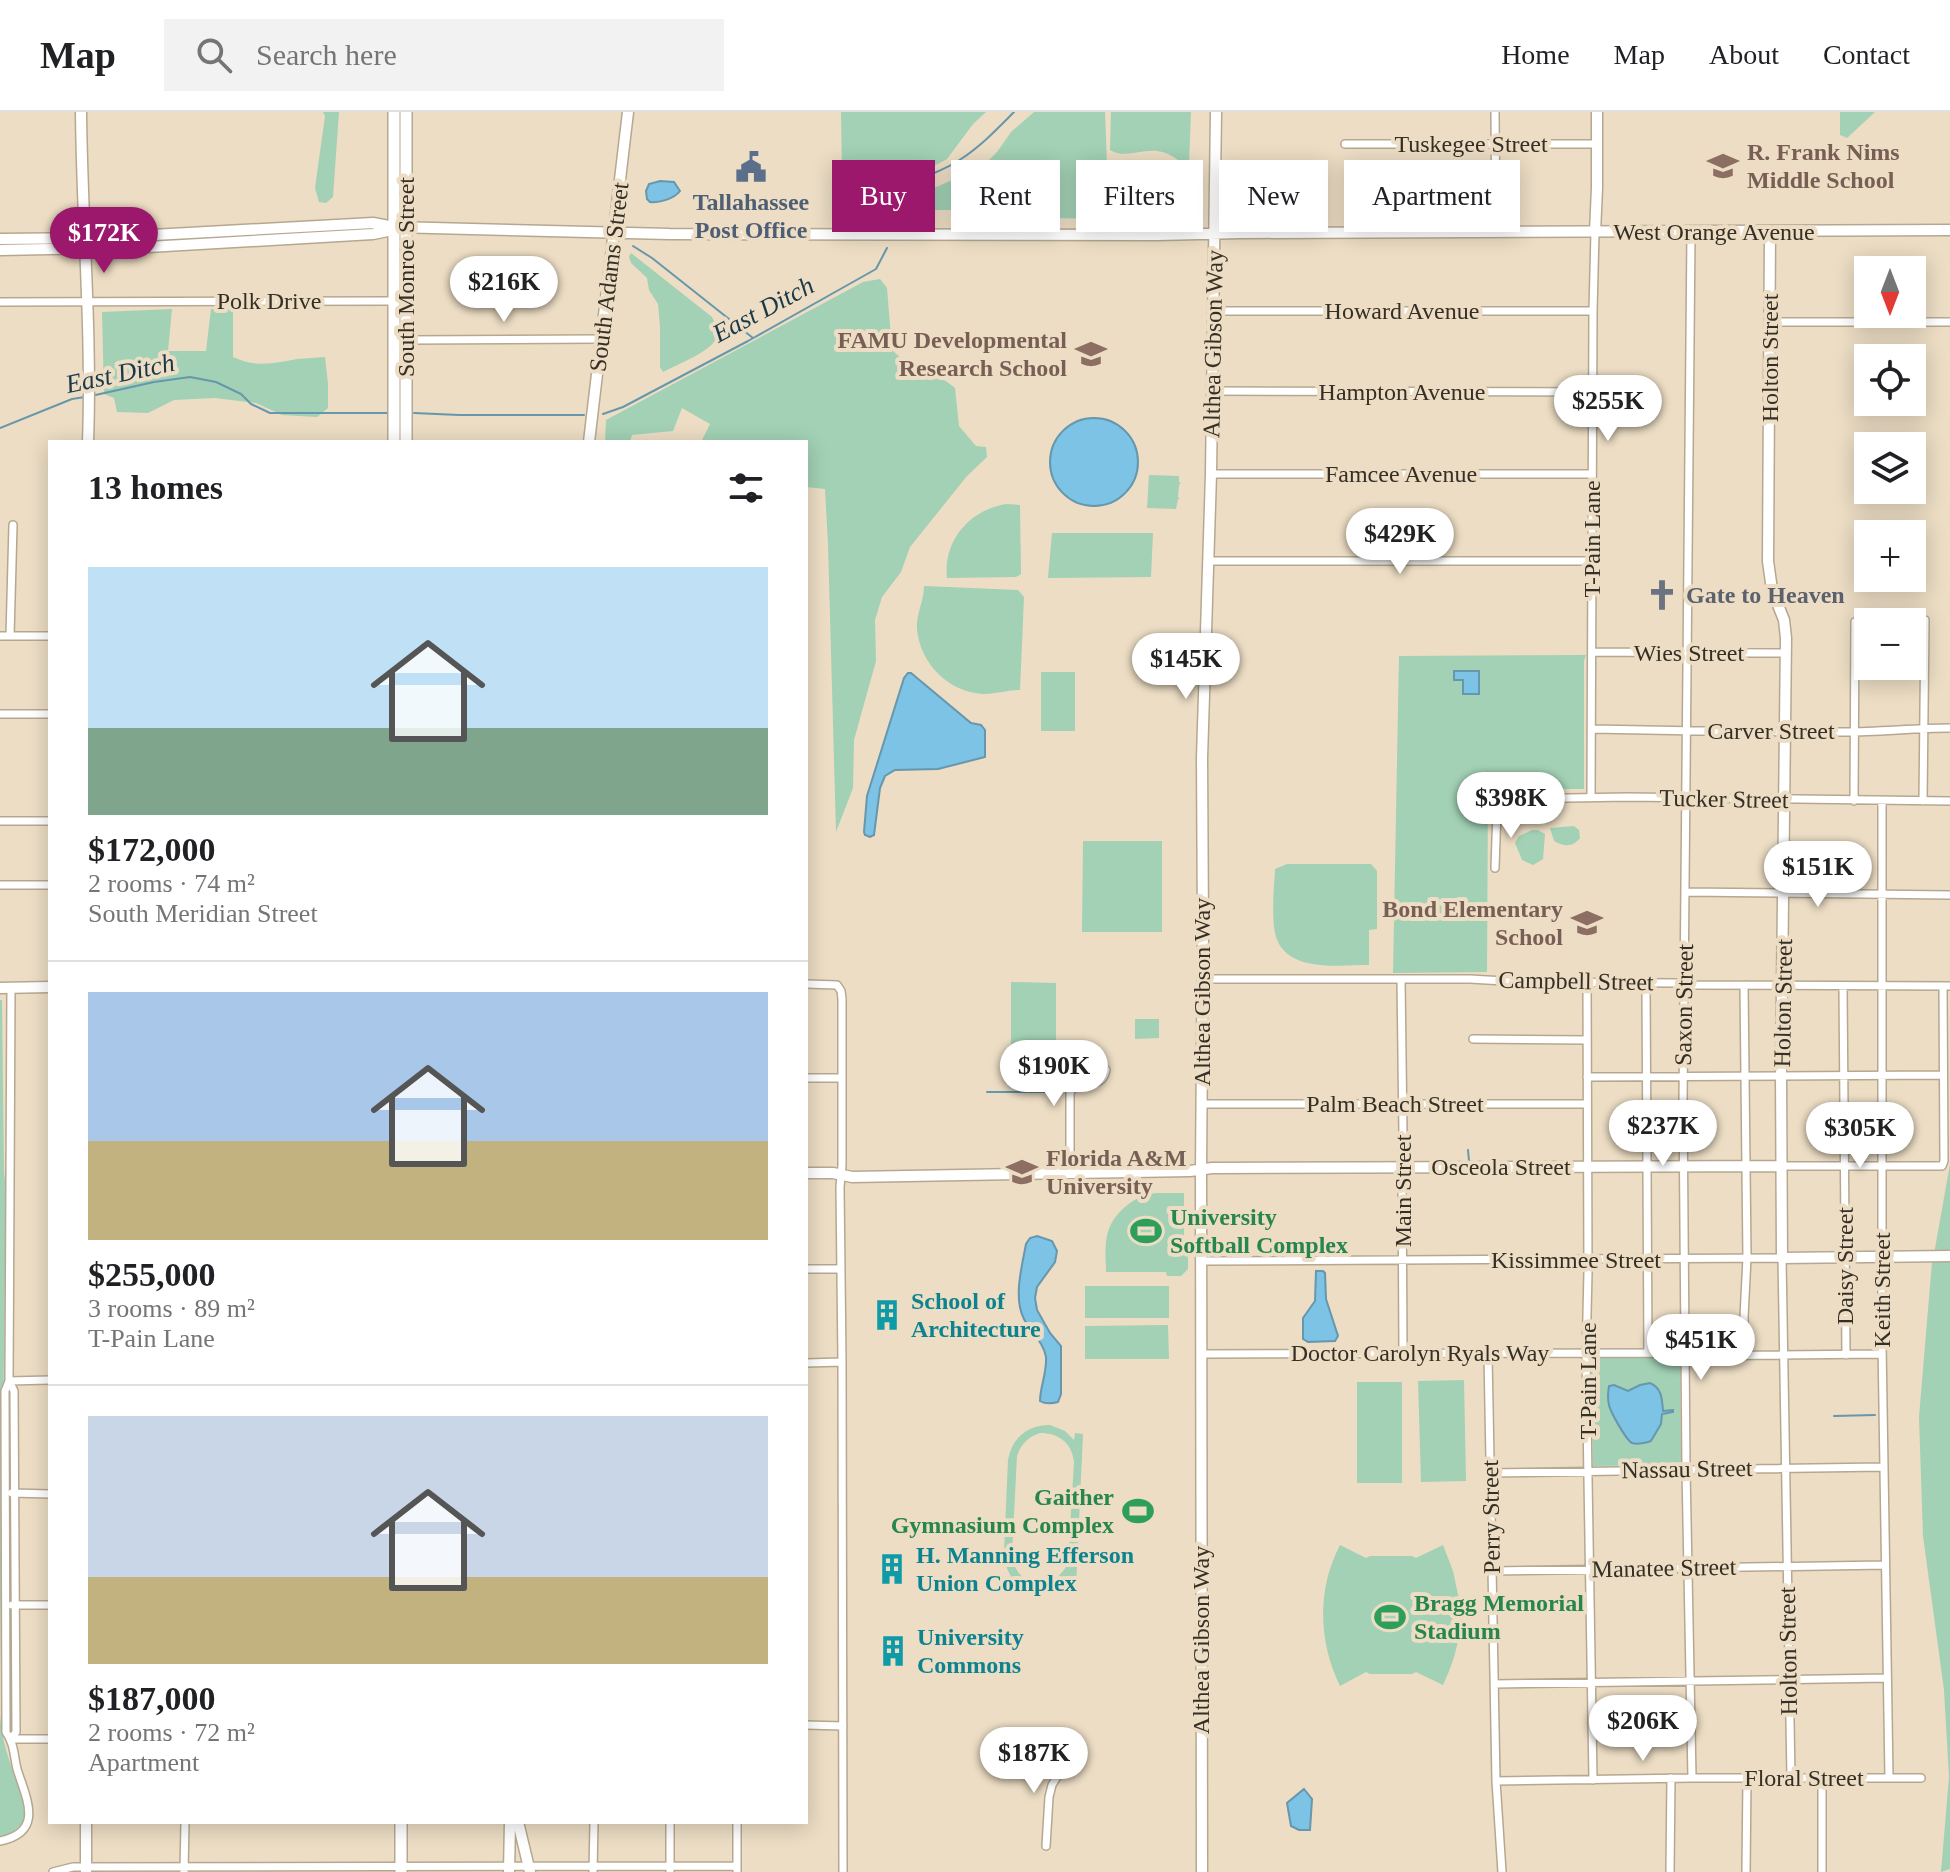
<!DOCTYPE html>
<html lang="en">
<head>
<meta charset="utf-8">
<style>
  :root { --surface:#fff; --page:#f2f2f2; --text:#202124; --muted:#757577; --line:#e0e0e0; --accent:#9b186c }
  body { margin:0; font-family:Georgia,serif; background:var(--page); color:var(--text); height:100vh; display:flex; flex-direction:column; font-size:30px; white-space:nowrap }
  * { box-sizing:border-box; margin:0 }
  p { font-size:26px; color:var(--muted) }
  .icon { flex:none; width:44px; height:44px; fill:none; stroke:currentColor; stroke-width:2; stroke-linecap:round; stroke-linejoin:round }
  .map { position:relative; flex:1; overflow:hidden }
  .details { position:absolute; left:48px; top:328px; width:760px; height:1384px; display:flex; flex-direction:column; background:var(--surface); border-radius:0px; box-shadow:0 4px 20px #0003 }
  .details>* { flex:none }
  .top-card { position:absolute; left:832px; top:48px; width:760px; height:72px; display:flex; gap:16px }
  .needle { width:52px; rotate:180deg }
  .controls { position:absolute; left:1854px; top:144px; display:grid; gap:16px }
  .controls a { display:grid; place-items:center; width:72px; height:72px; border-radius:0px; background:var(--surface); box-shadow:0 4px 20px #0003; font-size:40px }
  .price { position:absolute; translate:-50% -68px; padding:0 18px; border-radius:28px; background:#fff; color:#222; font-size:26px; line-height:52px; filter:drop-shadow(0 2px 4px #0008) }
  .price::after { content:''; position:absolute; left:50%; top:48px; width:24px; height:18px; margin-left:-12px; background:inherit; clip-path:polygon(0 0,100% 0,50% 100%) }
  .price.active { background:var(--accent); color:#fff }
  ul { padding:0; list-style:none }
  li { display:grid; align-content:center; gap:16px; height:424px; padding:0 40px }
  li+li { border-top:2px solid var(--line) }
  li span { display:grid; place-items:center; height:248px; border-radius:0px; color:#555 }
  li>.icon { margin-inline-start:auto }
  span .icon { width:144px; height:144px; fill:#fffc; stroke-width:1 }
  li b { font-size:34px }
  h2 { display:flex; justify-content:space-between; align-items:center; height:96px; padding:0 40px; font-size:34px }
  .chip { padding:0 28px; border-radius:0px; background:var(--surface); box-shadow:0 4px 20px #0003; font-size:28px; line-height:72px }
  .chip.active { background:var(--accent); color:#fff }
  header { display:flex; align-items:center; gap:48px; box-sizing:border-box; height:112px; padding:0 40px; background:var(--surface); border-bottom:2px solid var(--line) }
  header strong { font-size:38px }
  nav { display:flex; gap:44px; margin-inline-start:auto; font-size:28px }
  .search { width:560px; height:72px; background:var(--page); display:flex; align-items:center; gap:20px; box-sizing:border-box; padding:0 28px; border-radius:0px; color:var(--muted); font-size:30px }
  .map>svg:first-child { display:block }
  .green { fill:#a2d1b5; fill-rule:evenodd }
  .water { fill:#7cc3e6; stroke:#6797ac; stroke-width:2 }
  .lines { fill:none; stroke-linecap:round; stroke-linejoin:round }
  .stream { stroke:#6797ac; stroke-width:2 }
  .street-casing { stroke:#b6a890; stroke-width:10 }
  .secondary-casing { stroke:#b6a890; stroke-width:13 }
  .primary-casing { stroke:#b6a890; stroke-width:14 }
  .street { stroke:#fff; stroke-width:7 }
  .secondary { stroke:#fff; stroke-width:10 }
  .primary { stroke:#fff; stroke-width:11 }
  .labels { text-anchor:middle; stroke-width:8; stroke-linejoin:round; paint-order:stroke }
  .street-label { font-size:24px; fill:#352f25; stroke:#ecddc4 }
  .education-label { font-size:24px; font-weight:bold; fill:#785e54; stroke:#ecddc4; text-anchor:start }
  .service-label { font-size:24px; font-weight:bold; fill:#4e5e75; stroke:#ecddc4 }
  .worship-label { font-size:24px; font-weight:bold; fill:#5b616d; stroke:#ecddc4; text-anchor:start }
  .leisure-label { font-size:24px; font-weight:bold; fill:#27864d; stroke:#ecddc4; text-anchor:start }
  .culture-label { font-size:24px; font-weight:bold; fill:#0d838f; stroke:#ecddc4; text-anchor:start }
  .water-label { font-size:26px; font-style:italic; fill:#193949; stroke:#ecddc4 }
</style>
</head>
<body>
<header>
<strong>Map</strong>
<div class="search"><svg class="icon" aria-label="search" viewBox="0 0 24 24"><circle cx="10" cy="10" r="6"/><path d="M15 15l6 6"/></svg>Search here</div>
<nav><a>Home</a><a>Map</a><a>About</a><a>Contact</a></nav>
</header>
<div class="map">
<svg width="1950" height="1760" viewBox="0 0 1950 1760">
  <rect width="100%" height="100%" fill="#ecddc4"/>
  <path class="green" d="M323,0H339L333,85L326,91L319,90L315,76L325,4Z
    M841,0H986L973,12L947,47L917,63L862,77L850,74L842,65Z
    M1034,0H1105L1107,52L1106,104L1102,107L1009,105H1004L994,98H924V84L927,79L971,60L987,50L997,40L1011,20Z
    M1111,0H1191L1189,51L1186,55C1178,47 1168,40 1157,39C1141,37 1124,47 1110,38Z
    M1840,0H1875L1847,26L1840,23Z
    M631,141L712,205C715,211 719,216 717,224C715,238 676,253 663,260L660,255V215L658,192L649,178L647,166L631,151L629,145Z
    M880,167L887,176L892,238L915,259L946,269L955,276L959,314L976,334L986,335L987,345L967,364L910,435L901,460L882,485L875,508L876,549L854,628L853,676L836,720L828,432L825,377L806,375V330H701L710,312L682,296L673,319L632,323L630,330H605L606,308L863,170Z
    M172,197L168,239H206L211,197H233V245C257,256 273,251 298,247C307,246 316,246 325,245L328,272V296L317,305L282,303L256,291L215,286L174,288L148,301L117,300L114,286L104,282L102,200Z
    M1149,363L1179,364V370L1181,371L1179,373L1178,385L1180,387H1178L1176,397L1147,396Z
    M1006,392L1020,393L1021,462L1016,465L947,466C943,428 970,398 1006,392Z
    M1052,421H1153L1151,465L1048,466Z
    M924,474L1018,478L1024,485L1020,578C1007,578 996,582 983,582C948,580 920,551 917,517C916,502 924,489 924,474Z
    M1586,543L1584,549V677H1488L1487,860L1393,861L1399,544Z
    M1041,560H1075V619H1041Z
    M1574,714L1579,718L1580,726C1573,735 1564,735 1554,729L1550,716Z
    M1532,718H1538L1545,722L1543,747L1533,753L1522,748L1515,731L1519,724Z
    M1083,729H1162V820H1082Z
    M1287,752H1371L1377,759V817L1369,818V853C1335,853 1279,862 1274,815C1272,796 1274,776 1275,757Z
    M1011,870L1056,871V974L1011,972Z
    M0,888H2L4,1060L6,1078L0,1558Z
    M1135,907H1159V926L1135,927Z
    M1950,1052V1141L1934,1142Z
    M1157,1081H1184V1141L1188,1142V1157L1181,1164H1167L1166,1160H1106C1106,1147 1104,1132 1108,1120C1114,1100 1136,1082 1157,1081Z
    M1950,1150V1757L1941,1760L1949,1665L1944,1578L1923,1424L1919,1305L1932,1150Z
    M1085,1174H1169V1206H1085Z
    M1168,1213L1169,1247H1085V1214Z
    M1591,1246H1657L1680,1248L1681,1351L1680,1353L1593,1354Z
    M1464,1268L1466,1369L1421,1370L1418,1269Z
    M1357,1270H1402V1371H1357Z
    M1050,1313L1065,1319L1074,1328L1075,1321L1083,1322L1076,1475H1068V1468C1040,1492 1005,1477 1004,1440L1008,1348C1012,1326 1027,1313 1050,1313ZM1040,1321C1059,1321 1072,1331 1074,1350L1068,1451C1053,1483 1014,1476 1012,1441L1017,1344C1021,1332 1028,1325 1040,1321Z
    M1340,1433L1366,1446L1370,1444H1412L1416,1446L1443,1433L1453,1459L1459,1487H1455L1456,1520L1459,1521C1457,1539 1451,1556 1443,1573L1416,1560L1412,1562H1370L1366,1560L1340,1574C1318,1529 1317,1477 1340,1433Z
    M0,1603C1,1612 2,1622 4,1630C10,1656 24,1680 25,1707C18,1717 11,1722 0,1726Z"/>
  <path class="water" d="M660,69L674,70L680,79C674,87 659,91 650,90L647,87L646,79L649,72Z
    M1050 350a44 44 0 1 1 88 0a44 44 0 1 1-88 0Z
    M1454,559H1479V582H1463V568H1454Z
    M908,561H911L971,611L981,613L985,618V645L938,657L895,658L885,664L880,676L874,723L870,725L865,723L864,720L867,684L904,566Z
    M1037,1124L1052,1129L1057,1139L1055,1150L1037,1175L1035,1186L1037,1198L1050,1221L1061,1234V1282L1058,1290C1051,1292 1045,1292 1040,1289C1040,1275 1047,1261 1046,1245C1044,1231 1030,1219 1024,1207C1013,1186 1022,1154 1026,1132L1030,1126Z
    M1316,1159H1323L1325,1161L1326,1187L1338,1224L1335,1229L1308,1230L1303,1227V1206L1315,1189Z
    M1650,1271C1662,1276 1662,1287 1663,1299L1673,1298V1300L1662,1302L1661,1312L1651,1329C1645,1331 1638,1333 1632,1331C1626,1328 1610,1299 1609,1293C1607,1286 1608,1282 1609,1274L1614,1273L1628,1279L1640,1273Z
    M1304,1677L1312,1687L1310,1718H1299L1291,1714L1287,1691Z"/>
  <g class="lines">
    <path class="stream" d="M893,107C900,63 931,68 961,47C981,34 997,17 1014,0
      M633,134L652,146L753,226
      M91,284L154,270L190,265L216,270L241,282L251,292L270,301H388
      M414,301L459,303H584
      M603,302L623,295L748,229L876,157L887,136
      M0,316L72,287L85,285
      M987,980H1059
      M1468,1038L1469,1049
      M1834,1304L1875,1303"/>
    <defs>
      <path id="street" d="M1495,0L1496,121
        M1345,32H1597
        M1691,120L1683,990L1686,1357L1692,1666
        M0,190L394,189
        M1212,199H1593
        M1770,210H1950
        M407,228L601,227
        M1212,279L1592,280
        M1211,362H1592
        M1209,449H1592
        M0,524H50
        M10,524L13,413
        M1592,540L1786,541
        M0,602H50
        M1592,617C1676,619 1761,620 1845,620C1880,620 1915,616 1950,616
        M1591,685L1593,199L1595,120
        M1854,689L1855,510
        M1923,689L1925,508
        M1882,690V1232L1889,1665
        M0,709H50
        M1495,756L1497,698L1503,689L1513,687L1628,685L1950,689
        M0,773H50
        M1686,780L1950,783
        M1203,867H1470L1521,870L1676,871L1692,873L1950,874
        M1401,867L1403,1022L1402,1055L1403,1242
        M1587,870L1588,1160L1586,1245L1593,1668
        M806,872L837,873L841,879L842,887V1053L840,1075L842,1250L843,1760
        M1646,872L1648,1241
        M1744,873L1747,1146L1744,1205L1745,1243
        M1843,874L1846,1243
        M1473,927L1587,928
        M1587,965L1943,963
        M806,966H842
        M1202,992H1587
        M1782,1054H1942L1944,1049L1943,874
        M1070,1061V981C1080,960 1101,982 1106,958
        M1202,1149L1782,1146L1791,1666
        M806,1157H841
        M1202,1242L1678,1241L1690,1244L1882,1242
        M1488,1242L1496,1669L1502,1760
        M806,1251L842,1250
        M9,1269L14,1279L16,1620L11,1627
        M9,1269L50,1268
        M1490,1361L1883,1355
        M12,1381L50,1382
        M1492,1459L1885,1453
        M12,1493H50
        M1494,1572L1887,1566
        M806,1613L843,1614
        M11,1627H50
        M1822,1666V1760
        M1496,1669L1692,1666H1921
        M737,1710V1760
        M0,1729C45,1720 26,1686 17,1657C14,1644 14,1631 6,1620L5,1279L9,1269L11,876
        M1046,1734L1049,1685L1052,1673L1068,1647
        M53,1760L73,1755L737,1754
        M184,1760L185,1710
        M593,1760L594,1710
        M670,1760V1710
        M1670,1760L1671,1666
        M1746,1760L1747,1666"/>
      <path id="secondary" d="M81,0C82,110 92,220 88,330
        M1770,119L1768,449L1772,478L1784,508L1786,526L1781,963L1782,1146L1950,1144
        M1595,120L1597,76V0
        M0,127L98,126L373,111L394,115L669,122L1157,123L1241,121L1950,118
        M0,138L148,135L373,122L388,119L394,115
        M589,330L628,0
        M0,876L50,875
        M806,1061H833L852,1065L1190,1059L1212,1056L1782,1054
        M86,1710V1760
        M518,1710L530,1760
        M509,1760L510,1710
        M1202,1760L1201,1057L1203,817L1202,646L1211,362L1216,0"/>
      <path id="primary" d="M394,0V330
        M406,0V330
        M401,1760V1710"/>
    </defs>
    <use href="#street" class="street-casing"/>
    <use href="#secondary" class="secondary-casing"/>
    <use href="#primary" class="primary-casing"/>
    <use href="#street" class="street"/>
    <use href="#secondary" class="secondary"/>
    <use href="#primary" class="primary"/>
  </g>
  <defs>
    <symbol id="school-bare" viewBox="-9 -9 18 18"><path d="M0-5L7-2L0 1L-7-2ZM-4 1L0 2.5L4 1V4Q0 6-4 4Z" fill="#8d6e63" stroke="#ecddc4" stroke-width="2.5" paint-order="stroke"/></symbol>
    <symbol id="civic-bare" viewBox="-9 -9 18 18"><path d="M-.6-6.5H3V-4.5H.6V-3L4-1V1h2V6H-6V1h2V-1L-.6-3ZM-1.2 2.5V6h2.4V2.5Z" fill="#5c6f8a" stroke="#ecddc4" stroke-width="2.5" paint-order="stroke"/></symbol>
    <symbol id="church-bare" viewBox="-9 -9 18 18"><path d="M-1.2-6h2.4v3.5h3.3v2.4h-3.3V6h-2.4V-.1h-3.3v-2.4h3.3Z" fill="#6b7280" stroke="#ecddc4" stroke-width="2.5" paint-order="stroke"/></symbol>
    <symbol id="university-bare" viewBox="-9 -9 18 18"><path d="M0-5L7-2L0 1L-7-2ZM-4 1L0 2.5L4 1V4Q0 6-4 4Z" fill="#8d6e63" stroke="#ecddc4" stroke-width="2.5" paint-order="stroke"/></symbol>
    <symbol id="stadium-bare" viewBox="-9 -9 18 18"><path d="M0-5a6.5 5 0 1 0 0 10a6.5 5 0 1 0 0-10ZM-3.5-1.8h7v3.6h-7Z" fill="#2e9e5b" stroke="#ecddc4" stroke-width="2.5" paint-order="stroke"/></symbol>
    <symbol id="building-bare" viewBox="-9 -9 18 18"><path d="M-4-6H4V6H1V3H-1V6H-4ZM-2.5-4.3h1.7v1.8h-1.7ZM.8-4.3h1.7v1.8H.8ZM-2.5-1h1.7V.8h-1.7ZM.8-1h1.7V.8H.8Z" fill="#0f9aa8" stroke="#ecddc4" stroke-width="2.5" paint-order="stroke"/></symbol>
  </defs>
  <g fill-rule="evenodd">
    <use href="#school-bare" x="1701" y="32" width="44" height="44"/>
    <use href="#civic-bare" x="729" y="33" width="44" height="44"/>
    <use href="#school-bare" x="1069" y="220" width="44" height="44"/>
    <use href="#church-bare" x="1640" y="461" width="44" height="44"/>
    <use href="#school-bare" x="1565" y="789" width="44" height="44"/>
    <use href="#university-bare" x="1000" y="1038" width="44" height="44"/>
    <use href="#stadium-bare" x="1124" y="1097" width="44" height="44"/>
    <use href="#building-bare" x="865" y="1181" width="44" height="44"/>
    <use href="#stadium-bare" x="1116" y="1377" width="44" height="44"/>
    <use href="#building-bare" x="870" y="1435" width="44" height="44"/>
    <use href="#stadium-bare" x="1368" y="1483" width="44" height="44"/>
    <use href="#building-bare" x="871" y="1517" width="44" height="44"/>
  </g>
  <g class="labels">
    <g class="street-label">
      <text x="1471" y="40">Tuskegee Street</text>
      <text x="1714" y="128">West Orange Avenue</text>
      <text transform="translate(406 165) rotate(-90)" y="8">South Monroe Street</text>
      <text transform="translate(609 165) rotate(-83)" y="8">South Adams Street</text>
      <text x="269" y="197">Polk Drive</text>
      <text x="1402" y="207">Howard Avenue</text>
      <text transform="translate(1213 232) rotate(-89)" y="8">Althea Gibson Way</text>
      <text transform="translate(1770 246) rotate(-90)" y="8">Holton Street</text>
      <text x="1402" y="288">Hampton Avenue</text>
      <text x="1401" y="370">Famcee Avenue</text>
      <text transform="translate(1592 427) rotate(-90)" y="8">T-Pain Lane</text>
      <text x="1689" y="549">Wies Street</text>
      <text x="1771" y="627">Carver Street</text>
      <text transform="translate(1724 687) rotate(1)" y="8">Tucker Street</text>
      <text transform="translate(1576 869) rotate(1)" y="8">Campbell Street</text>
      <text transform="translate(1202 880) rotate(-90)" y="8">Althea Gibson Way</text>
      <text transform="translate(1783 891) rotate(-89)" y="8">Holton Street</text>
      <text transform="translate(1684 893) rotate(-89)" y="8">Saxon Street</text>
      <text x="1395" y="1000">Palm Beach Street</text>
      <text x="1501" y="1063">Osceola Street</text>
      <text transform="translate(1403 1079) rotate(-90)" y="8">Main Street</text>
      <text x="1576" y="1156">Kissimmee Street</text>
      <text transform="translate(1845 1154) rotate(-90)" y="8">Daisy Street</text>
      <text transform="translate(1882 1178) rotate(-90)" y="8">Keith Street</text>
      <text x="1420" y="1249">Doctor Carolyn Ryals Way</text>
      <text transform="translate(1588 1269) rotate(-90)" y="8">T-Pain Lane</text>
      <text transform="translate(1687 1357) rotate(-1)" y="8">Nassau Street</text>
      <text transform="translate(1491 1405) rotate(-91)" y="8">Perry Street</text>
      <text transform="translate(1664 1456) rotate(-1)" y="8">Manatee Street</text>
      <text transform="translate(1201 1528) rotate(-90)" y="8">Althea Gibson Way</text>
      <text transform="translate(1788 1539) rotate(-91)" y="8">Holton Street</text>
      <text x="1804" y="1674">Floral Street</text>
    </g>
    <g class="education-label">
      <text x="1747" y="48">R. Frank Nims<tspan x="1747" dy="28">Middle School</tspan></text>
      <text x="1067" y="236" text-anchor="end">FAMU Developmental<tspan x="1067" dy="28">Research School</tspan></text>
      <text x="1563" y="805" text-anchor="end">Bond Elementary<tspan x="1563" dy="28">School</tspan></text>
      <text x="1046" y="1054">Florida A&amp;M<tspan x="1046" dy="28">University</tspan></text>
    </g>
    <g class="service-label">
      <text x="751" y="98">Tallahassee<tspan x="751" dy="28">Post Office</tspan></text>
    </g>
    <g class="worship-label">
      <text x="1686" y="491">Gate to Heaven</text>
    </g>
    <g class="leisure-label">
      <text x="1170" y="1113">University<tspan x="1170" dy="28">Softball Complex</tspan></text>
      <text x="1114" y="1393" text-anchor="end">Gaither<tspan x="1114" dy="28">Gymnasium Complex</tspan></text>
      <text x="1414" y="1499">Bragg Memorial<tspan x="1414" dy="28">Stadium</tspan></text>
    </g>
    <g class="culture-label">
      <text x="911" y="1197">School of<tspan x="911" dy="28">Architecture</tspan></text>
      <text x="916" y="1451">H. Manning Efferson<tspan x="916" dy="28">Union Complex</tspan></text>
      <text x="917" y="1533">University<tspan x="917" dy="28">Commons</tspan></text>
    </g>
    <g class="water-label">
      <text transform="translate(763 197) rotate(-28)" y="9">East Ditch</text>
      <text transform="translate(120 261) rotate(-12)" y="9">East Ditch</text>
    </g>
  </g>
</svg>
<div class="controls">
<a><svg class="needle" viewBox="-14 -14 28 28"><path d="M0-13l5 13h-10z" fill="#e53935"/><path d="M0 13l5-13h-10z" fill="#757577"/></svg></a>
<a><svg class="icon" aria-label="locate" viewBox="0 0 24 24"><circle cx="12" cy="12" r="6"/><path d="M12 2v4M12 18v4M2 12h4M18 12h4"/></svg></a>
<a><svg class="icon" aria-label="layers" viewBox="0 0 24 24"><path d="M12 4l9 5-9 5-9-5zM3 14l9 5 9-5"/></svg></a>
<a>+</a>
<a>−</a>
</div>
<b class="price active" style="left:104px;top:163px">$172K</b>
<b class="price" style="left:504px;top:212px">$216K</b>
<b class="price" style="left:1608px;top:331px">$255K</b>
<b class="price" style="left:1400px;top:464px">$429K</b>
<b class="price" style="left:1186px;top:589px">$145K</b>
<b class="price" style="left:1511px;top:728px">$398K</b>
<b class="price" style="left:1818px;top:797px">$151K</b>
<b class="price" style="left:1054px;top:996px">$190K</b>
<b class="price" style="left:1663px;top:1056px">$237K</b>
<b class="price" style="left:1860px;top:1058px">$305K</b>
<b class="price" style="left:1701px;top:1270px">$451K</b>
<b class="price" style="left:1643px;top:1651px">$206K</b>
<b class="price" style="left:1034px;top:1683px">$187K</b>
<div class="top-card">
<a class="chip active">Buy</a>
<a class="chip">Rent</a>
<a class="chip">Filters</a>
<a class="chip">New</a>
<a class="chip">Apartment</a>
</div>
<section class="details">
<h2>13 homes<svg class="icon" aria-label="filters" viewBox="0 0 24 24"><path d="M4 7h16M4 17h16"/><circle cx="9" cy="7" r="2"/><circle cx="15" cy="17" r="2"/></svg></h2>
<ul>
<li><span style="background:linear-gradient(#bfe0f5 65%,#7fa58c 0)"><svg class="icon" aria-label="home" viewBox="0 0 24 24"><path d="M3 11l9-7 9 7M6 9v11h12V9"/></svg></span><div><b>$172,000</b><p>2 rooms · 74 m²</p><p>South Meridian Street</p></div></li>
<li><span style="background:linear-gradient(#a9c7e8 60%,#c2b280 0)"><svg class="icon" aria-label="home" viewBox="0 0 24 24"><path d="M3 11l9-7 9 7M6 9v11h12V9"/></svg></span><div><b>$255,000</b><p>3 rooms · 89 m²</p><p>T-Pain Lane</p></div></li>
<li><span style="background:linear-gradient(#c9d6e8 65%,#c2b280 0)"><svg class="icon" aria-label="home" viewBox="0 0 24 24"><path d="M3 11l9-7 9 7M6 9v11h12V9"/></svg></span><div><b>$187,000</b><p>2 rooms · 72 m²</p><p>Apartment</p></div></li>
</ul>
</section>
</div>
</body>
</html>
